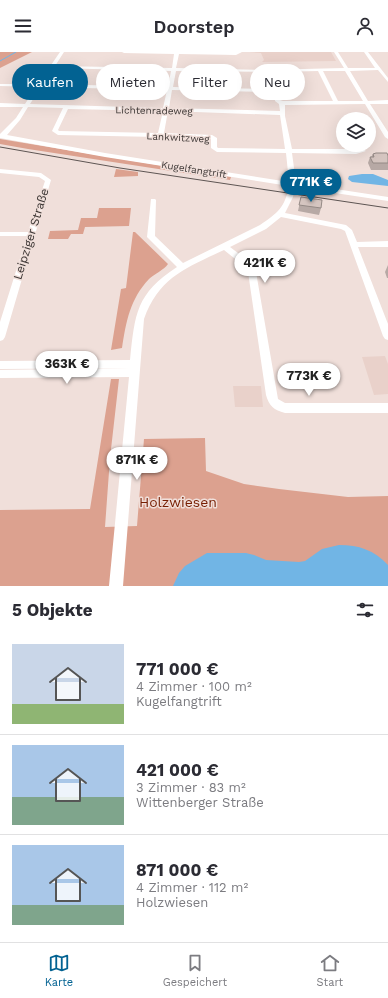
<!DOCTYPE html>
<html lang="de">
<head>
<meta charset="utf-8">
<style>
  :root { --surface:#fff; --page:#f2f2f3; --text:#2b2b33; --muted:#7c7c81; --line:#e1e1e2; --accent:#026292 }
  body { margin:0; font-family:"Work Sans",sans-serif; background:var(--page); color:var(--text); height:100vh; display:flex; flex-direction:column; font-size:15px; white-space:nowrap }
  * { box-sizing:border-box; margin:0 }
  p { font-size:13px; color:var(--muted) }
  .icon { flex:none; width:22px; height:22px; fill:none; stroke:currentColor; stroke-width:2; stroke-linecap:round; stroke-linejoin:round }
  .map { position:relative; height:534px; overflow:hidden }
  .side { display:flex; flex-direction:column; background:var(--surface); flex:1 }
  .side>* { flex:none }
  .banner { position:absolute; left:12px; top:12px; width:364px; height:36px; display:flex; gap:8px }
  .fabs { position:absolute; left:336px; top:60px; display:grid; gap:8px }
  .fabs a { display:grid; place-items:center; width:40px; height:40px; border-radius:50%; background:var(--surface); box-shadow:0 4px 16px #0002; font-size:20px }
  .price { position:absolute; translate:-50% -34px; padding:0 9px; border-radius:14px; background:#fff; color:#222; font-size:13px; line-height:26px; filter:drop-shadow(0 1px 2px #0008) }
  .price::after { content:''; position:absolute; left:50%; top:24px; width:12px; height:9px; margin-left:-6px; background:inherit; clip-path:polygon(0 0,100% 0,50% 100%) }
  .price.selected { background:var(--accent); color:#fff }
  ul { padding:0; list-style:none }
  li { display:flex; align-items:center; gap:12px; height:100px; padding:0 12px }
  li+li { border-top:1px solid var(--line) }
  li span { display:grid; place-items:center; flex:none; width:112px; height:80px; border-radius:0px; color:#555 }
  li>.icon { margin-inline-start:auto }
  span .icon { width:48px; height:48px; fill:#fffc; stroke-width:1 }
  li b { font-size:17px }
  h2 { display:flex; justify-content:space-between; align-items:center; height:48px; padding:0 12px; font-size:17px }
  .tag { padding:0 14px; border-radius:18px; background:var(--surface); box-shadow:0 4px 16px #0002; font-size:14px; line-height:36px }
  .tag.selected { background:var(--accent); color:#fff }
  header { display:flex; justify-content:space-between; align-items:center; height:52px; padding:0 12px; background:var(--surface); font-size:18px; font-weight:600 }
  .menu { display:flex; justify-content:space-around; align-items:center; height:56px; border-top:1px solid var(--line); background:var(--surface); font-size:11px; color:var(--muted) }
  .menu a { display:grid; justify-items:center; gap:2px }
  .menu .selected { color:var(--accent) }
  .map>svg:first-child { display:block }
  .built { fill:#e9d1ca }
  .green { fill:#dca18f }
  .water { fill:#71b5e5 }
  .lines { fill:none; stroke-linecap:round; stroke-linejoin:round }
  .stream { stroke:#71b5e5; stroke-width:1 }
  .minor { fill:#fff; fill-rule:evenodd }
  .tram { stroke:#5d5553; stroke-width:1 }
  .wall { fill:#b7a9a5 }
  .building { fill:#d5c5c0; stroke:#958a86 }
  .labels { text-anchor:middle; stroke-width:3; stroke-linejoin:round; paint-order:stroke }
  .far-street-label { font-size:10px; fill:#3d3735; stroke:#f0dfda }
  .street-label { font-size:12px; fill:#3d3735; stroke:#f0dfda }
  .near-park-label { font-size:14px; fill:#761d00; stroke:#f0dfda }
</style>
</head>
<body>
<header><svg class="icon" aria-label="menu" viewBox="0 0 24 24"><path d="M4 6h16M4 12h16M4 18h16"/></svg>Doorstep<svg class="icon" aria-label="person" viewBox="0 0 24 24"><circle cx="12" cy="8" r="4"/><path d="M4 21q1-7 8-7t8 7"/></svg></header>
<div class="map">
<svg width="388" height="534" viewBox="0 0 388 534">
  <rect width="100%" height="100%" fill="#f0dfda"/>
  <path class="built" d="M249,0H331L336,9L262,10L264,8L261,1Z
    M385,304L388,312V342L374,343L362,305Z
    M233,334H261L263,355H235Z"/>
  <path class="green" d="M0,0H32L0,16Z
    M0,87L231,125L230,128L28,97L0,92Z
    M116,117L138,120V124L114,125Z
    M99,156H131L129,174L85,175L83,182H71L68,187H48L50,179L78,178L81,166H97Z
    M133,180H135L168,212C164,218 154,222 149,227C130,247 126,270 122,296L111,298L121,237L126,236Z
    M111,327H119L110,406L105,475L137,474L144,387L205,386L206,419L244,432L279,437L348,445L388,444V534H0V458L90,457Z"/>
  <path class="water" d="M362,122H373L388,128V134L352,130L348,127L349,124Z
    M339,493C359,493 374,498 388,513V534H173L179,521L185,514L207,501H246L254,503L266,508L299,510L305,509L322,497Z"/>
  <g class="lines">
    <path class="stream" d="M0,9L16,0"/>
    <path class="minor" d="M60,0H64L55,14L172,16L174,2L124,1L122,0H242L236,3L179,2L176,16L262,18L344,16L334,0H338L348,16H375L364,0H368L388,26V30L378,18L350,19L368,49L388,48V52H370L388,80V87L385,85L365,52L285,53V64L292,97H363L366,99L356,102L292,101L296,131L388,145V149L295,135L293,145L285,161L346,173L352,178L357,190L388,189V195H358L388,272V288L385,287L383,284L345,179L341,177L281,165L266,177L230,195L250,210L256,220L278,347L285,351H388V361H285C274,358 269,354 266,343L248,220L244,214L224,198C186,216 159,225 144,267L123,534H109L129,325L0,326V318L130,316L0,317V309L130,308C135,261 136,242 177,215L147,185L151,147H155L156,148L155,184L183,211L260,173C278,161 285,155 289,134L105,105L0,86V82L16,66L23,55H0V51L25,52L36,35L0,34V32H38ZM54,16L171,19L168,35L43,32ZM176,19L270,20L273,37L173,35ZM318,19L333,49H283L280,48L275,20ZM323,19H345L363,49H338ZM41,35L167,38L163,56L30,52ZM172,38L274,40L275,49L279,52L280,59L169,56ZM28,55L63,56L52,79L58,83L209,86L211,87V96L217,100L286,101L289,130L105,101L7,83L20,68ZM68,57L163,59L158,81L59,79L58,78ZM168,59L280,63L285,97L218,96L217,95V86L212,83L164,81Z
      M0,117L41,121L51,128L5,285L3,288L0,289V270L27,184H0V180H28L45,129L39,125L0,121Z"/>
    <path class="tram" d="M0,95L120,116L388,156"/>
  </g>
  <path class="wall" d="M373,102L388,104V118H371L368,111L370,105H371Z
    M301,145L321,156L319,163L298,159Z
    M388,213V226H387L385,220Z"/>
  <path class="building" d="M376,101H387L388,104V111H373L370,105H374L373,102Z
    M301,145L322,148L321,156L299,153Z"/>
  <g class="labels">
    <g class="far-street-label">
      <text transform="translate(154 58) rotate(1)" y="4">Lichtenradeweg</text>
      <text transform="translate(178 85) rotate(3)" y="4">Lankwitzweg</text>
      <text transform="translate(194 117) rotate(9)" y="4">Kugelfangtrift</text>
    </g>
    <g class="street-label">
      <text transform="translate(31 182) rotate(-73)" y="4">Leipziger Straße</text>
    </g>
    <g class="near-park-label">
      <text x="178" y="455">Holzwiesen</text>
    </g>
  </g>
</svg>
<div class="fabs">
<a><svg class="icon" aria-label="layers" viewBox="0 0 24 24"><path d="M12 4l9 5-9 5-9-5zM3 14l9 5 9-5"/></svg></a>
</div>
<b class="price selected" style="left:311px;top:151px">771K €</b>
<b class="price" style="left:265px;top:232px">421K €</b>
<b class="price" style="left:67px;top:333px">363K €</b>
<b class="price" style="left:309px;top:345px">773K €</b>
<b class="price" style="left:137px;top:429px">871K €</b>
<div class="banner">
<a class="tag selected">Kaufen</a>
<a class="tag">Mieten</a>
<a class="tag">Filter</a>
<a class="tag">Neu</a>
</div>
</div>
<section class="side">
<h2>5 Objekte<svg class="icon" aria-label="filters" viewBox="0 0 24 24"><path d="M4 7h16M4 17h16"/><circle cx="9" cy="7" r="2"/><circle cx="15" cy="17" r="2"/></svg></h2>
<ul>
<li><span style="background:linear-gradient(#c9d6e8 75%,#8fb573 0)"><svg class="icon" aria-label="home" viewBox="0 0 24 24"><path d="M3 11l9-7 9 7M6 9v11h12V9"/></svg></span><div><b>771 000 €</b><p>4 Zimmer · 100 m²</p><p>Kugelfangtrift</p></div></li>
<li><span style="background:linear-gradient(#a9c7e8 65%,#7fa58c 0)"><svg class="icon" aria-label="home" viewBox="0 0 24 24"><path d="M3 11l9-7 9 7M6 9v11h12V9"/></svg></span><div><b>421 000 €</b><p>3 Zimmer · 83 m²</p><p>Wittenberger Straße</p></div></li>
<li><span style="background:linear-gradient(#a9c7e8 75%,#7fa58c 0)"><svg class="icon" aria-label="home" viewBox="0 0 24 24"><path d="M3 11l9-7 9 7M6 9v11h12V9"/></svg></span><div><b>871 000 €</b><p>4 Zimmer · 112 m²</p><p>Holzwiesen</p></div></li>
</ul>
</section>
<nav class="menu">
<a class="selected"><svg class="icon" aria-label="map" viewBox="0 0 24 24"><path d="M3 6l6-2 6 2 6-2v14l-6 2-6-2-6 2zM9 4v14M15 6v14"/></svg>Karte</a>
<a><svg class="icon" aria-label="saved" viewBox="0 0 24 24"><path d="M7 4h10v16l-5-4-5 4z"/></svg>Gespeichert</a>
<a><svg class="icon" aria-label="home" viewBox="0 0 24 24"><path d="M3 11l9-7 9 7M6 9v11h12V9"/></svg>Start</a>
</nav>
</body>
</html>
